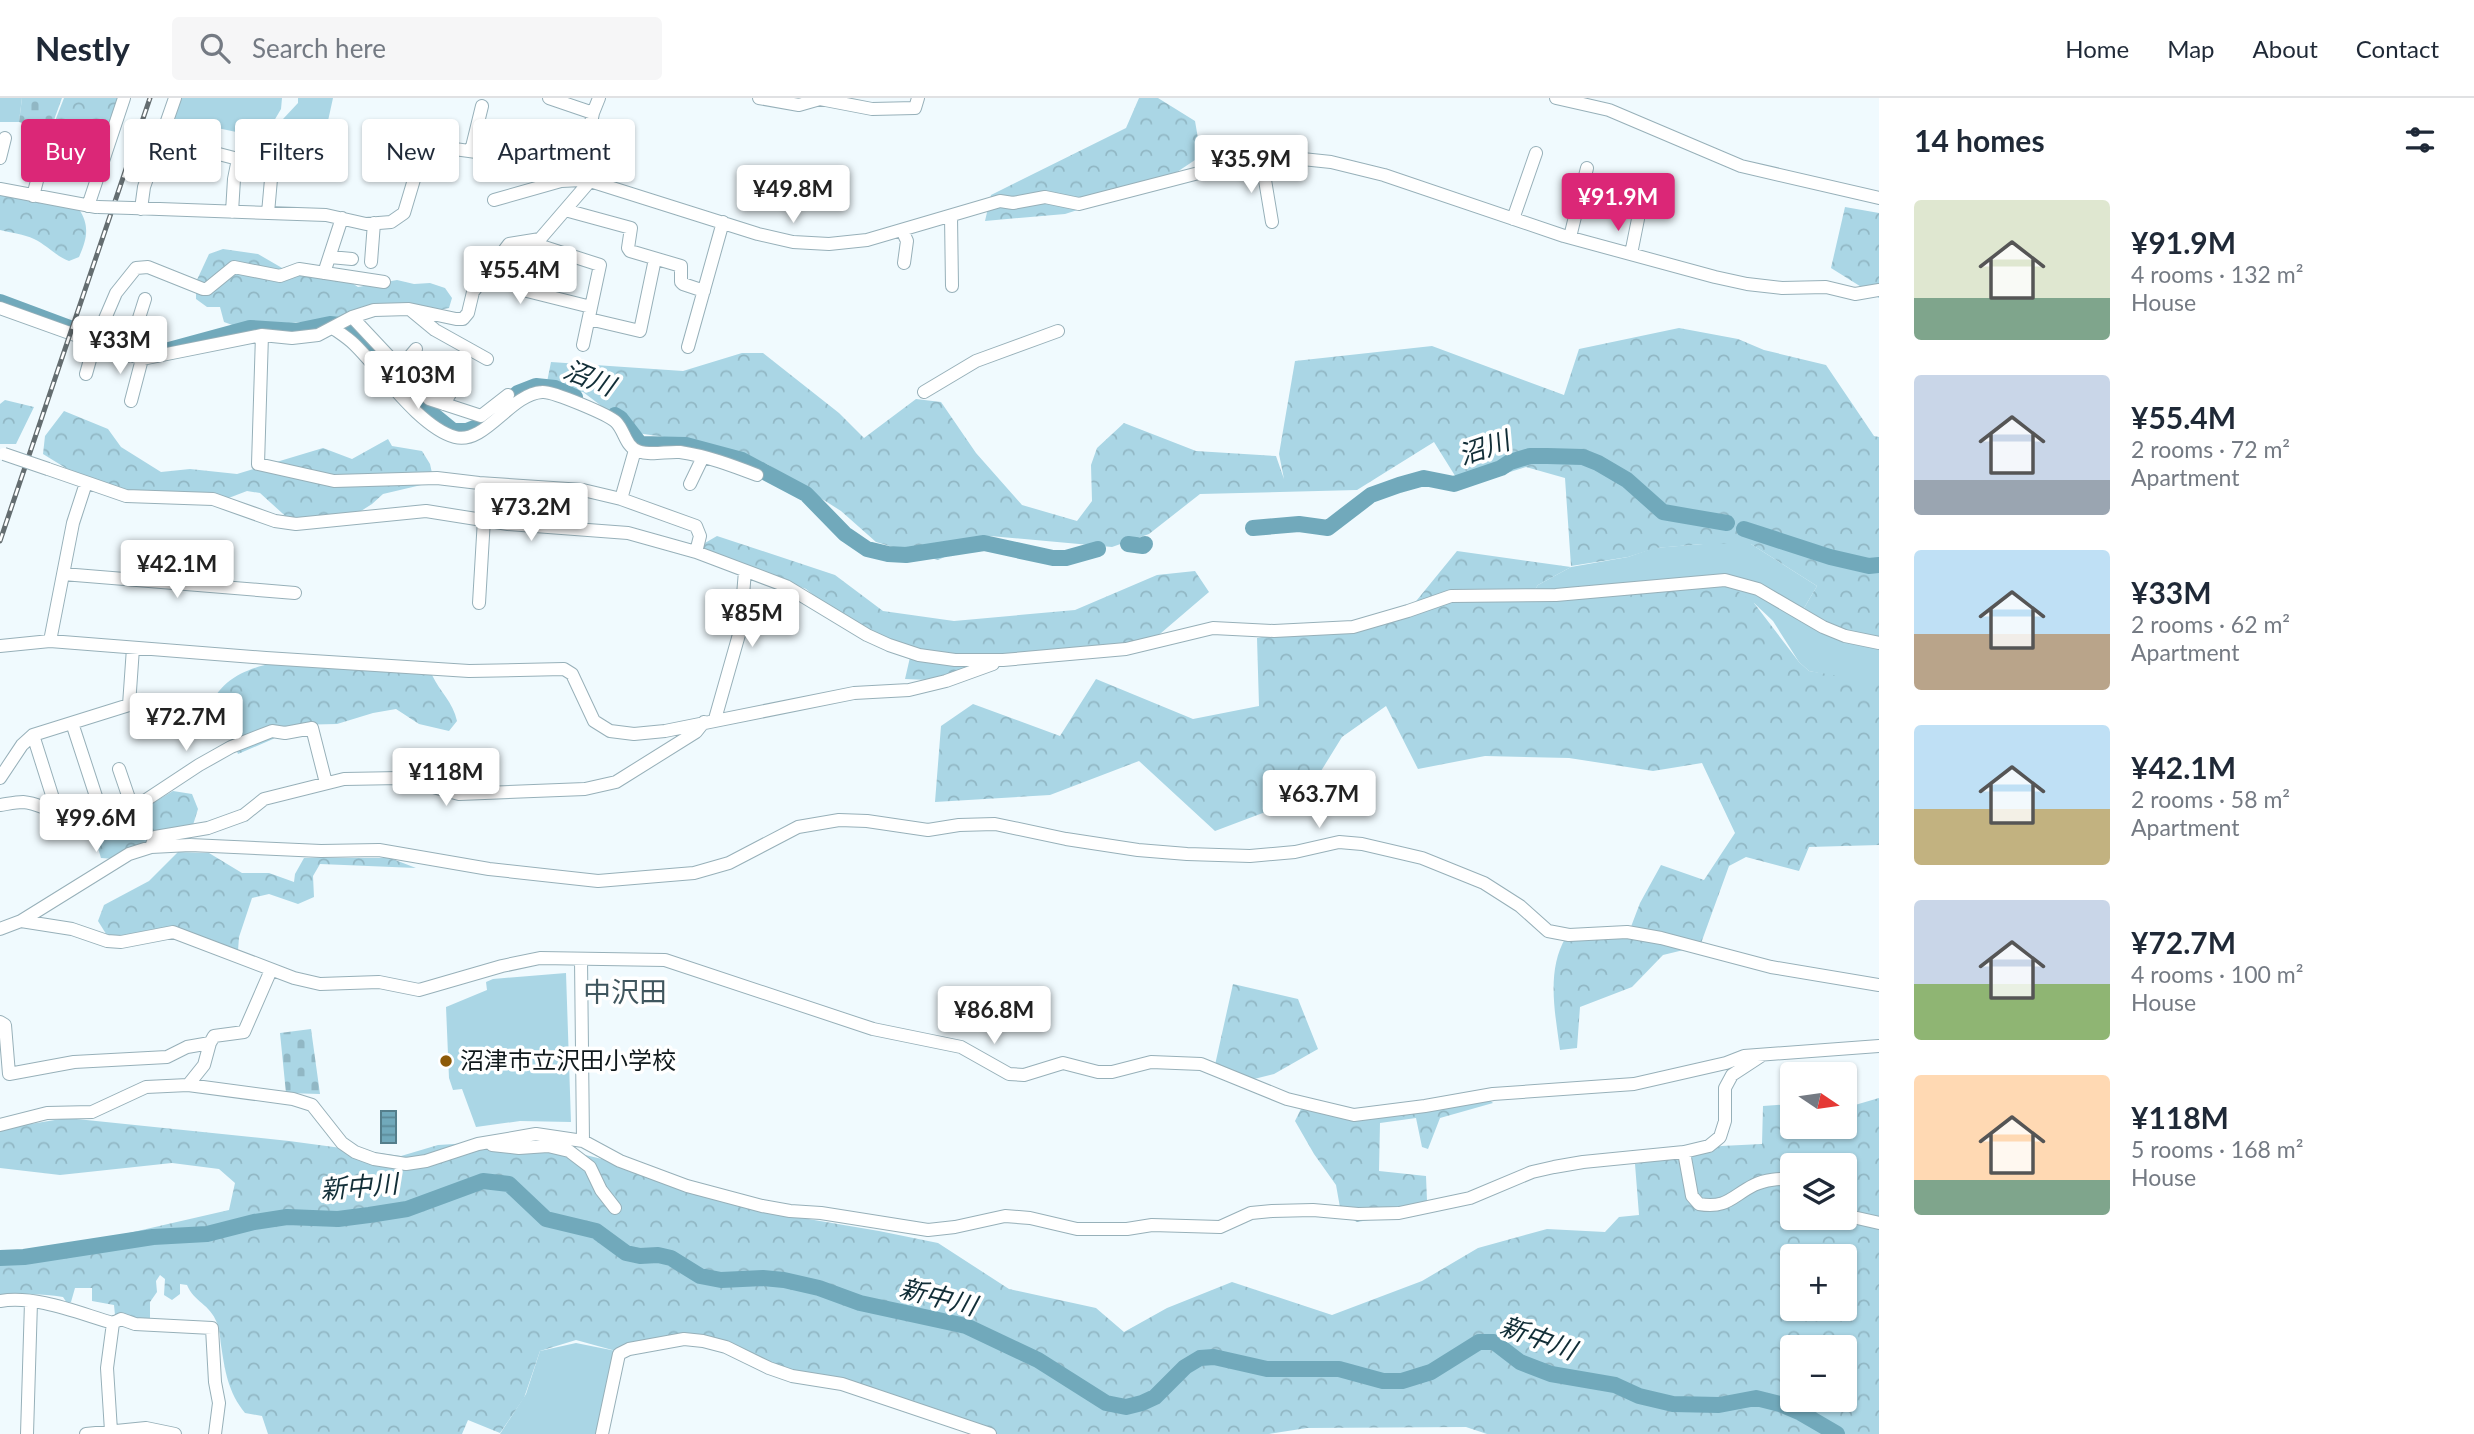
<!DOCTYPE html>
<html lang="en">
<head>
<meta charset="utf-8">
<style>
  :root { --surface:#fff; --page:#f6f6f7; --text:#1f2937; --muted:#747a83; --line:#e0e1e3; --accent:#db2777 }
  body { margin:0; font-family:Lato,"Noto Sans JP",sans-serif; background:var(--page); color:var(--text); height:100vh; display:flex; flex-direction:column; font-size:26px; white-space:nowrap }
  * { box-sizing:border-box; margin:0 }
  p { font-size:23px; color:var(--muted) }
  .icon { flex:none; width:38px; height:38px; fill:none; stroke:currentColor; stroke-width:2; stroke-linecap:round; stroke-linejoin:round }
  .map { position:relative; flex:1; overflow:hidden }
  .drawer { display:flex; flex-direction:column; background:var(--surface); width:595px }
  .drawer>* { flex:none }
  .banner { position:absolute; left:21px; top:21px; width:665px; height:63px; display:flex; gap:14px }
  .needle { width:46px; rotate:103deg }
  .controls { position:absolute; left:1780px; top:964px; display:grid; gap:14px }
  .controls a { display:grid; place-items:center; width:77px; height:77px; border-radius:7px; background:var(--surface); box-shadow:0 2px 5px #0004; font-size:35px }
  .price { position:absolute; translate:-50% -60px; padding:0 16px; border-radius:7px; background:#fff; color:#222; font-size:23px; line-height:46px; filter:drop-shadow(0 2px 4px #0008) }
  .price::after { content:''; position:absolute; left:50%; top:42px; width:21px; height:16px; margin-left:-10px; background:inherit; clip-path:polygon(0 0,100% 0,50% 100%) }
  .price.on { background:var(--accent); color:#fff }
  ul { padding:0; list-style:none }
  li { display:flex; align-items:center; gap:21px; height:175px; padding:0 35px }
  li span { display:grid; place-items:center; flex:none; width:196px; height:140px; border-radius:7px; color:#555 }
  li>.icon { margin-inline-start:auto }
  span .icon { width:84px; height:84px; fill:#fffc; stroke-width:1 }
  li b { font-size:30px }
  h2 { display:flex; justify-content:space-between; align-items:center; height:84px; padding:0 35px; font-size:30px }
  .tag { padding:0 24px; border-radius:7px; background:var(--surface); box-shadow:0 2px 5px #0004; font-size:24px; line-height:63px }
  .tag.on { background:var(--accent); color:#fff }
  header { display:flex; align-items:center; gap:42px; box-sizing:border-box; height:98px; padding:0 35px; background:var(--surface); border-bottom:2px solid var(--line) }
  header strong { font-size:33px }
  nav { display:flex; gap:38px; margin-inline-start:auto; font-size:24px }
  .search { width:490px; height:63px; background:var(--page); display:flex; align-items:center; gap:18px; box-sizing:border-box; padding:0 24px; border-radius:7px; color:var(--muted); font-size:26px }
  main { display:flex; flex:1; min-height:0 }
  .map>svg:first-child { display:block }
  .grass { fill:#aad6e5 }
  .forest { fill:url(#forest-crowns); fill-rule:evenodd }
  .cemetery { fill:url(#cemetery-stones) }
  .water { fill:url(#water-rules); stroke:#547e8b; stroke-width:2 }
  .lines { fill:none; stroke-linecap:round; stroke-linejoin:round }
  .river { stroke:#71a9bb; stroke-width:16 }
  .minor-casing { stroke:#97b0b9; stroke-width:14 }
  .minor { stroke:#fff; stroke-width:12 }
  .rail-casing { stroke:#646d70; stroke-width:5 }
  .rail { stroke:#fff; stroke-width:2.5; stroke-dasharray:8; stroke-linecap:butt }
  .minor-bridge-casing { stroke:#97b0b9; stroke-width:14; stroke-linecap:butt }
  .minor-bridge { stroke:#fff; stroke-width:12 }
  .poi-dot { fill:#8d5a08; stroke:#fff; stroke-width:2.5 }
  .labels { text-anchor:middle; stroke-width:7; stroke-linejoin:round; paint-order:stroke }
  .poi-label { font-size:24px; fill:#10191c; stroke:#fff; text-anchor:start }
  .water-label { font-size:26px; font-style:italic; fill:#122e37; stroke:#fff }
  .quarter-label { font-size:28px; fill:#40565e; stroke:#fff }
</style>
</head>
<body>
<header>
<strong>Nestly</strong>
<div class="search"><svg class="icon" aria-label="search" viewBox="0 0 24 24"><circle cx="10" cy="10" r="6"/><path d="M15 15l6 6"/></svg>Search here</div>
<nav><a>Home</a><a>Map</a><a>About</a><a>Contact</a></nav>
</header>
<main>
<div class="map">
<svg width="1879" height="1336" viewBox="0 0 1879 1336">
  <defs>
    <pattern id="forest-crowns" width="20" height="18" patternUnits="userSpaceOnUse" patternTransform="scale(1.75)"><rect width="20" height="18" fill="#aad6e5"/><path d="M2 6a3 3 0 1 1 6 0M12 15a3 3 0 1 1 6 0" fill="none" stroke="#91b7c4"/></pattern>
    <pattern id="cemetery-stones" width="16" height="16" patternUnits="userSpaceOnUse" patternTransform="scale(1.75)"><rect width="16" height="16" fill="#aad6e5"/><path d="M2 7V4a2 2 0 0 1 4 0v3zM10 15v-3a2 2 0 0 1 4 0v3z" fill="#91b7c4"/></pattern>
    <pattern id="water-rules" width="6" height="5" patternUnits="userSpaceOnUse" patternTransform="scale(1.75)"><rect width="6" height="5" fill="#71a9bb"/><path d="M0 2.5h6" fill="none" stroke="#5b8997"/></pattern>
  </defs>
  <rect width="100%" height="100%" fill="#f0fafe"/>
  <path class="grass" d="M0,0H22L19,24H0Z
    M179,0H282L281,11L264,40L171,20Z
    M298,0H333L326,32L283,21L298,5Z
    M1703,446H1751L1817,488L1800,517L1879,549V583L1871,586L1809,573L1799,564L1773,523L1754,505L1534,493L1538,487L1571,469L1628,459L1654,450Z
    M566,875L571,1024L520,1023L476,1029L462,991L453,992L449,980L446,909L487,892L486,884L493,881Z
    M576,1245L616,1253L600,1336H500L526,1296L540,1253Z"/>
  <path class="forest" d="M64,0H119L106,39L55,23Z
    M1139,0H1158L1195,23L1201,58L1159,86L1065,116L985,123L991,97L1126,30Z
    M0,96L79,111C90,128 87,141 79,159L69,163C54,157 47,147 34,141C24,136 11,135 0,132Z
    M1845,109L1879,115V200L1831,170Z
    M223,151L258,156L289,174H335L358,189L397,182L414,186L430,185L445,190L452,200L449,210L434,213L337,221L323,227L303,224L280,226L260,223L235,228L224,224L220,209H207L196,201V184L209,156Z
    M1679,230L1738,241L1764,252L1826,267L1874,338L1879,339V549L1800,517L1817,488L1751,446H1703L1656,450L1628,459L1571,468L1565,380L1526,369L1462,389L1434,344L1357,392L1200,396L1149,436L1112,449L990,438L938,462L876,444L841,413L767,366L664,339L637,335L583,294L546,289L551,264L683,273L742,255H763L839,315L864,340L916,301L941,304L976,355L1022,407L1077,423L1092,403L1091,367L1097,350L1124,325L1196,353L1276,358L1284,381L1279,356L1295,263L1432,248L1564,297L1579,251Z
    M5,302L34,309L16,346H0V306Z
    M64,313L108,331L121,349L161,374L190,371L237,376L323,350L352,361L388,341L392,348L422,353L430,366L434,384L383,396L372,406L350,420L293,425L260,395L247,393L226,401L155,400L82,380L43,356L45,338Z
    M717,438L835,477L883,513L954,523L1075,512L1157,477L1195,473L1209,494L1147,547L997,562L928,582L905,581L911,555L871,545L806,491L698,449Z
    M1457,453L1571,469L1538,487L1534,493L1658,484L1732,489L1754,505L1799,564L1809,573L1874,584L1879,582V747L1809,749L1799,773L1746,759L1729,768L1700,848L1663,857L1632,889L1580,909L1577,950L1560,952C1555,914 1546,873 1566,839L1629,834L1640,805L1661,767L1704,782L1735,735L1702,665L1653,673L1569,660L1485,658L1418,671L1386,608L1342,639L1305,699L1215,733L1139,663L1050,697L935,704L941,628L973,606L1060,638L1096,581L1193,621L1259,608L1257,540L1408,513Z
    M274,565L432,577C440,594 453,604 457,623L449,633L419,626L396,611L373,615L337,626L293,627L273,641L238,656L221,617L209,612C218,583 246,570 274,565Z
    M173,693L192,696L198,711L193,727L114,761L101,760L97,747L107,732Z
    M178,754L209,755L242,775H269L294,784L295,776L304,760H390L416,770L320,766L313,778L314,799L298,806L269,796L252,800L239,839L238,853L190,840L108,839L98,823L104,807L149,783Z
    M1233,886L1298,901L1318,951L1274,976L1250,982L1215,967Z
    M1484,997L1493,1005L1440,1020L1428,1051L1422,1049L1416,1020L1380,1025L1379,1073L1426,1078L1427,1103L1411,1115L1357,1124L1341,1115L1336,1087L1314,1056L1295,1023L1303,1007L1354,1017Z
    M1879,1000V1336H1487L1466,1329L1307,1330L1269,1336H991L792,1278L710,1239L616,1253L576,1242L540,1253L524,1300L500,1335L468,1322L462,1336H268L262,1318L245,1315C228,1294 225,1273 221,1247C220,1240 220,1232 217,1225C210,1206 194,1204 187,1187L180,1186V1196L172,1202L164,1197L165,1181L160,1177L156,1183L157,1194L150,1204V1222L115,1217L114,1207L92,1203V1190H75L71,1204L67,1205L63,1199C40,1195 23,1197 0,1197V1154L81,1146L229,1112L235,1085L219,1071L172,1065L60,1077L0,1070V1031L67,1020L289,1043L401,1058L438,1047L517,1042L562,1044L569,1053L606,1062L767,1114L879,1133L938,1145L1009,1191L1096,1210L1124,1234L1167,1210L1232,1184L1332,1217L1422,1183L1478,1150L1547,1131L1605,1134L1619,1119L1639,1117L1635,1066L1721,1048L1762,1046L1763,1008L1792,1006V1029H1844L1845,1002H1851L1855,1007ZM1792,1068H1844V1120H1792ZM1792,1158H1844V1211H1792ZM1792,1250H1844V1302H1792Z"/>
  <path class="cemetery" d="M22,0H62L50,33L19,24Z
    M311,931L320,996L286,995L280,935Z"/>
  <path class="water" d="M381,1013H396V1045H381Z"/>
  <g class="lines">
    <path class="river" d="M0,204L134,254L169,252L250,230L296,233L330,226L350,228L368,242L403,292L453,333H467L477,329L518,295L536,288L555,290L575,299
      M615,317L620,320L640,346L686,347L742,362L806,396L845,436L867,451L888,456L906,457L984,445L1053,460H1066L1098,451
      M1253,430L1299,426L1328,430L1371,397L1399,387L1424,380L1454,386L1501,370L1510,364L1530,358H1547L1583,359L1598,365L1627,382L1663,414L1727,425
      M1744,431L1830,459L1869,468L1879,467
      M1128,446L1143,448L1145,446
      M0,1160L24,1159L153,1139L207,1136L254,1124L287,1119L338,1121L369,1117L407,1111L483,1083L509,1086L546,1121L596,1133L626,1155L640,1158L658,1157L671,1160L700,1178L721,1182L763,1180L784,1182L819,1190L860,1205L966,1228L1038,1262L1106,1305L1126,1309L1142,1305L1155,1299L1185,1269L1200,1260L1214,1259L1267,1271H1339L1383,1283H1402L1431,1274L1479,1244H1494L1520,1264L1551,1276L1615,1287L1639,1298L1673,1306L1719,1307L1756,1300L1780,1306L1801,1315L1837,1336"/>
    <defs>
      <path id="minor" d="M549,0L593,15
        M759,0L799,7L820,1L872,11L915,10L918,0
        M1556,0L1609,12L1741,68L1879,100
        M161,41L238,61L234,81L232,114
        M471,53L482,8
        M0,60L5,40
        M1262,64L1272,124
        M580,78L593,15L599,0
        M0,91L96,109
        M33,98L44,56
        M494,102L561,83L582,82
        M88,108L124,0
        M132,110L326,117L366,126L391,124L404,115L421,58L425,51L440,49L534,62L590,83L758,136L793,144L829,146L867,142L1000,103L1013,105L1045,99L1079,106L1218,70L1293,60L1331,64L1384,77L1564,138L1715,179L1747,186L1782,190L1826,189L1855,196L1879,192
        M141,111L144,89L175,0
        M565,112L631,130L628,150L630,153L681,168V184L683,186L704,193
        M268,115L272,70L283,36
        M951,118L952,188
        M1513,121L1536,55
        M902,132L907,143L904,165
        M1570,139L1587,70
        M534,143L538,147L600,167L583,247
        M538,147L527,193L591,209
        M1631,156L1638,121
        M330,159L352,161
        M371,164L374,125
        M324,175L342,120
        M0,210L142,261L262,237L292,240L318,237L352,219L374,212L409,211L456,221H463L468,215L473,194L509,146L540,141L590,83
        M412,213L435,232L487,261
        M352,219L429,301L481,318L508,297
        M589,221L640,233L655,161
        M333,230C340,235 348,240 354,246C381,272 419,329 455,339C485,347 510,296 542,294C553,293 609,317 616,324C625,333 625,348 638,353C651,358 666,353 680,354C707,358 731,367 757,377
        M262,237L258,366L334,383L437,380L479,385L583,392L621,401
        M688,249L723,124
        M127,258L145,201
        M400,270L416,251
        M86,276L95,244L116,195L136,170L148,169L203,191H207L234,169L280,178L299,171L384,184
        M924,294L976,263L1058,233
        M131,303L142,261
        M444,306L457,284
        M635,352L621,401L696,428L700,438L696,454
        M48,371L126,398L213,401L275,423L296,426L426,413L508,426L628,435L696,454L786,488L867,537L889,547L919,557L955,562H1003L1126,551L1213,530L1274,533L1353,529L1408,513L1451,498L1556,497L1725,482L1758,491L1823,529L1845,538L1879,545
        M690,386L703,359
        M63,476L295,495
        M479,505L484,421
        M50,543L73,425L86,385
        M0,548L50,543L266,560L469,573L564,571L572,576L594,623L610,633L634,636L665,633L854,595L909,592L946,583L993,566
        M715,621L740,533L745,473
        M72,625L106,729
        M33,637L58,716
        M119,671L133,712
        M0,680L22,647L33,637L129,607L133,550
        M0,707C7,706 16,704 23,704C47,706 74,728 99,733L199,667L231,649L272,633L285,635L312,630L326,685
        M151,749L155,739L208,730L244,717L264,701L344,681L400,680L459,696L585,691L616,684L696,634L704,624
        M21,823L72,831L107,843L121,844L173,834L294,880L320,886L379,884L419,892L502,868L540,860L665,862L873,931L961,949L1009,976L1024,977L1063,965L1098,974H1112L1151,964L1201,966L1287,1001L1354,1017L1425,1008L1493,996L1634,986L1726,965L1744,958L1879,948
        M0,831L21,823L129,756L151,749L190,747L321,753L379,752L489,771L598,783L694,775L729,765L798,729L839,722L867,723L928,732L959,727L995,726L1066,741L1138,752L1187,756L1250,758L1295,754L1339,744L1362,746L1422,760L1484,785L1520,808L1548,833L1569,837L1627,834L1661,840L1771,869L1879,887
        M581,861L583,1043
        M0,924L5,927L9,976L74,964L167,959L187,949L210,945
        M188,987L204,967L210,945L214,938L244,934L271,872
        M0,1027L47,1015L92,1014L146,989L188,987L293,1001L312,1007L342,1045L355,1054L374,1061L406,1066L426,1063L478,1046L536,1036L583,1043L620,1063L687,1088L762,1108L790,1113L821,1115L928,1132L955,1129L1005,1118L1030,1120L1077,1131H1127L1152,1127L1220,1129L1251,1115L1272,1113L1313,1112L1358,1116L1399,1115L1470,1100L1532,1074L1554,1069L1583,1064L1684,1054L1709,1048L1720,1039L1725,1023V990L1732,977L1761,958
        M492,1047L519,1050L548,1048L569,1053L590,1069L601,1092L615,1110
        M1684,1054L1692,1098L1699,1106C1727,1111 1732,1098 1754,1087C1764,1082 1781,1080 1792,1081
        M1844,1117L1879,1125
        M0,1203C36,1197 78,1215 113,1225L121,1221L135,1226L212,1230L215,1284L219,1305L215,1336
        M111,1333L107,1270L113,1225
        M27,1336L31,1204
        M86,1336L146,1330L175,1336
        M602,1336L619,1256L629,1251L684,1241L703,1243L726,1249L769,1270L792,1278L842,1286L990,1336"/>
    </defs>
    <use href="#minor" class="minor-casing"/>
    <use href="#minor" class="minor"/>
    <defs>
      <path id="rail" d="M0,443L150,0"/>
    </defs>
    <use href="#rail" class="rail-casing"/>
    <use href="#rail" class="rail"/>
    <defs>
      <path id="minor-bridge" d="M98,109L132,110
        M4,356L48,371"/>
    </defs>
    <use href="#minor-bridge" class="minor-bridge-casing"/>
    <use href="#minor-bridge" class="minor-bridge"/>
  </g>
  <circle class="poi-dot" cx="446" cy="963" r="7"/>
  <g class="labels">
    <g class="poi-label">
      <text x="460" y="971">沼津市立沢田小学校</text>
    </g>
    <g class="water-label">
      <text transform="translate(589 280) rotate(22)" y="9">沼川</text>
      <text transform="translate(1484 350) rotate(-19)" y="9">沼川</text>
      <text transform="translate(359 1089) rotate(-5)" y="9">新中川</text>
      <text transform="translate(938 1199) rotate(14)" y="9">新中川</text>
      <text transform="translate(1538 1240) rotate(20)" y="9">新中川</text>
    </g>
    <g class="quarter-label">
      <text x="625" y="904">中沢田</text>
    </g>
  </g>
</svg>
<div class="controls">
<a><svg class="needle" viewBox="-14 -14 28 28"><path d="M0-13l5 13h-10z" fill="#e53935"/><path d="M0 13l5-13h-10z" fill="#747a83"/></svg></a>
<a><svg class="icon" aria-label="layers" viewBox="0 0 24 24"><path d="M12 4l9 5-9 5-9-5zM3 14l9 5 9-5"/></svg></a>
<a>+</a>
<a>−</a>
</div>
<b class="price" style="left:1251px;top:97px">¥35.9M</b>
<b class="price" style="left:793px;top:127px">¥49.8M</b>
<b class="price on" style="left:1618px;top:135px">¥91.9M</b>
<b class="price" style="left:520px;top:208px">¥55.4M</b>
<b class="price" style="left:120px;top:278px">¥33M</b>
<b class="price" style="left:418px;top:313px">¥103M</b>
<b class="price" style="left:531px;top:445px">¥73.2M</b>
<b class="price" style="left:177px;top:502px">¥42.1M</b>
<b class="price" style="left:752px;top:551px">¥85M</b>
<b class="price" style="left:186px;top:655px">¥72.7M</b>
<b class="price" style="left:446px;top:710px">¥118M</b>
<b class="price" style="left:1319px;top:732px">¥63.7M</b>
<b class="price" style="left:96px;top:756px">¥99.6M</b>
<b class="price" style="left:994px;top:948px">¥86.8M</b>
<div class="banner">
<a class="tag on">Buy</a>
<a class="tag">Rent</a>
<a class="tag">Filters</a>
<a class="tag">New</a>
<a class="tag">Apartment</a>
</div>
</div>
<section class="drawer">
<h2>14 homes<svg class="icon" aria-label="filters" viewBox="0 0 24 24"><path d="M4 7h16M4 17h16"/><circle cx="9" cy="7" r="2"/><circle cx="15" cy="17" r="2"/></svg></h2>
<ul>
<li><span style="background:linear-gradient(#dfe7d0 70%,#7fa58c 0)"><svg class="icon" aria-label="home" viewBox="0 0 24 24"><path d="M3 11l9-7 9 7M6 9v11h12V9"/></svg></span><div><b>¥91.9M</b><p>4 rooms · 132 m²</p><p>House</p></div></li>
<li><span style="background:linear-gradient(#c9d6e8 75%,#9aa5b1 0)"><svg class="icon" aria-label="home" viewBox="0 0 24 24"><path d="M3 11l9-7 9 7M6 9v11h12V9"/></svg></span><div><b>¥55.4M</b><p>2 rooms · 72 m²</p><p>Apartment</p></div></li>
<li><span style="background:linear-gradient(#bfe0f5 60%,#b9a48a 0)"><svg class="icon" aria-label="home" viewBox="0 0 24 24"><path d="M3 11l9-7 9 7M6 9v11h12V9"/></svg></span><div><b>¥33M</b><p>2 rooms · 62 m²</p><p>Apartment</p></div></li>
<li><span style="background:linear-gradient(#bfe0f5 60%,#c2b280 0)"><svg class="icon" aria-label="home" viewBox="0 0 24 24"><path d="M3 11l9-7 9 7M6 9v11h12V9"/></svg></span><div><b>¥42.1M</b><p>2 rooms · 58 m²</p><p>Apartment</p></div></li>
<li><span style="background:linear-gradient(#c9d6e8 60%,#8fb573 0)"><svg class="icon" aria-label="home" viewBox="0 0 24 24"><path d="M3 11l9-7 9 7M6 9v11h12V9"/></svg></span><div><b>¥72.7M</b><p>4 rooms · 100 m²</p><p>House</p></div></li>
<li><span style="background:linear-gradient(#ffd9b3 75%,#7fa58c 0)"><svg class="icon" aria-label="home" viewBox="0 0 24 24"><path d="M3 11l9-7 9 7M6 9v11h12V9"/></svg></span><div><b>¥118M</b><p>5 rooms · 168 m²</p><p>House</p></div></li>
</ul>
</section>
</main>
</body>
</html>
